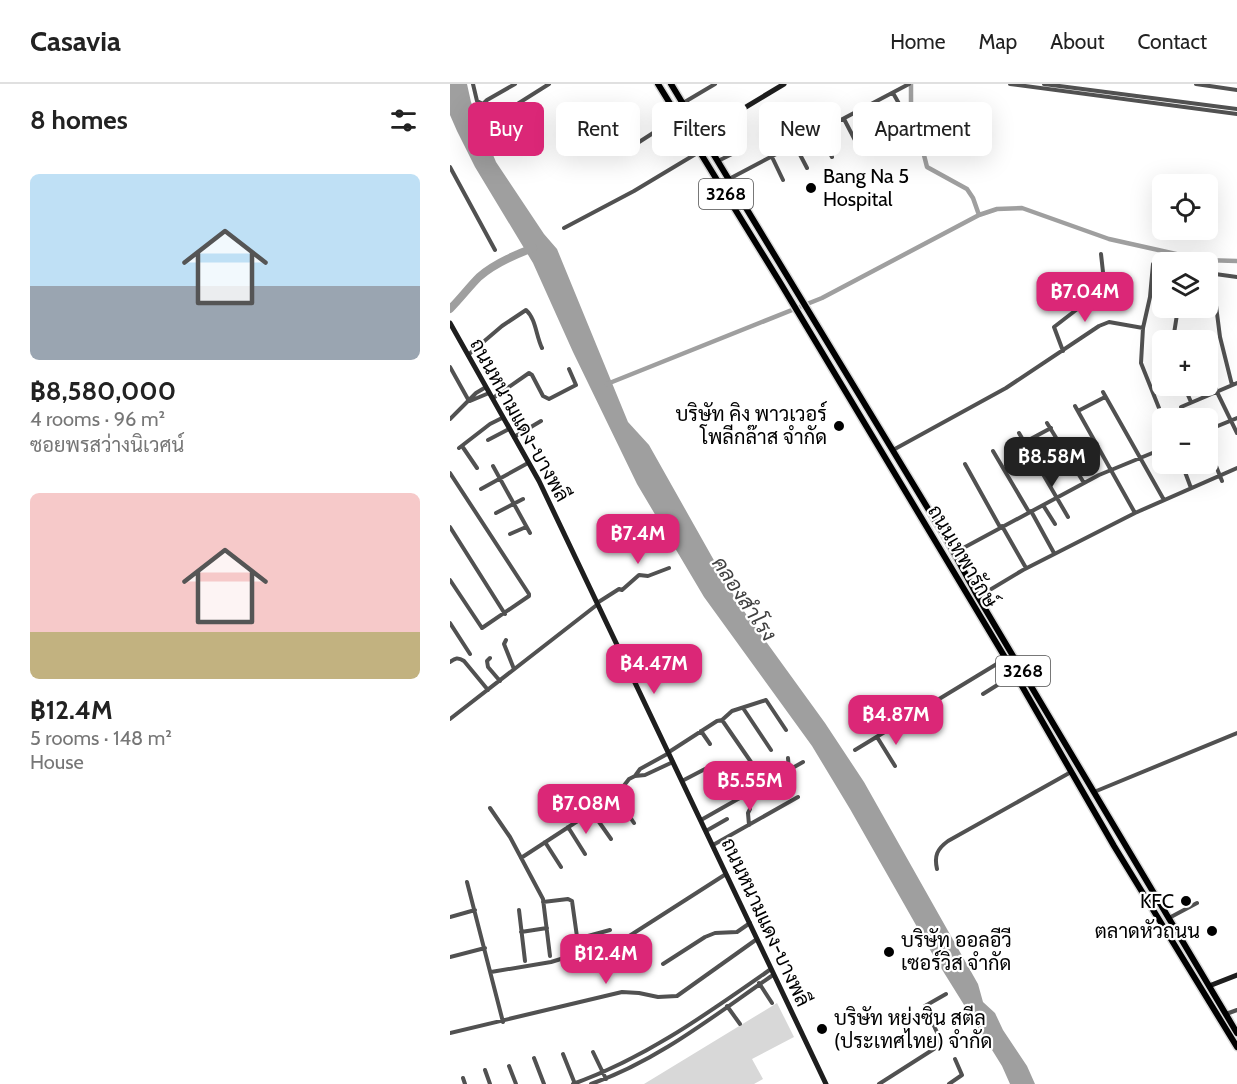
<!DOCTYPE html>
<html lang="en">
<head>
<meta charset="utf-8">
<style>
  :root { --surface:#fff; --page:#f2f2f2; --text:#222; --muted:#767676; --line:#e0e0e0; --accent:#db2777 }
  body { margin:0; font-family:Cabin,Sarabun,sans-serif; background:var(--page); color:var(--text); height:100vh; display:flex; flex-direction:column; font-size:22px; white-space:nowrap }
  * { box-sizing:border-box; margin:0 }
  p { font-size:20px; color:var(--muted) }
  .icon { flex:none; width:33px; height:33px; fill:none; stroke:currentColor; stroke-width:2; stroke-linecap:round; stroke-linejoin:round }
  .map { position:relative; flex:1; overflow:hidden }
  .sheet { display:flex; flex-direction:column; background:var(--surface); width:450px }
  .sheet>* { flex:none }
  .banner { position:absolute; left:18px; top:18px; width:570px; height:54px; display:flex; gap:12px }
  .fabs { position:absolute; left:702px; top:90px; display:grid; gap:12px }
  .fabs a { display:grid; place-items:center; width:66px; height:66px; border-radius:9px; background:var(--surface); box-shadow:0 6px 24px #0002; font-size:30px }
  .price { position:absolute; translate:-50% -51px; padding:0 14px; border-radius:12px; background:var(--accent); color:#fff; font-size:20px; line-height:39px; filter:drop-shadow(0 2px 3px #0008) }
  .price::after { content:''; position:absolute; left:50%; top:36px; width:18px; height:14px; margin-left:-9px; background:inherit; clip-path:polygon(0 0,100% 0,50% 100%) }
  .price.active { background:#222; color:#fff }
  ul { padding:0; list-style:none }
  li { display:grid; align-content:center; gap:12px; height:318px; padding:0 30px }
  li span { display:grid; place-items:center; height:186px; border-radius:9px; color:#555 }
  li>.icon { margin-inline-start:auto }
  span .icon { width:108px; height:108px; fill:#fffc; stroke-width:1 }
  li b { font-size:26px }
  h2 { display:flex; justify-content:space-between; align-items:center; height:72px; padding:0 30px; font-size:26px }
  .tag { padding:0 21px; border-radius:9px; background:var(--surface); box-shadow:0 6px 24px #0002; font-size:21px; line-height:54px }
  .tag.active { background:var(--accent); color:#fff }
  header { display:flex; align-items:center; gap:36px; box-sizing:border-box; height:84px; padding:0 30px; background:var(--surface); border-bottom:2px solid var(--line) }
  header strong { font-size:28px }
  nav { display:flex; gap:33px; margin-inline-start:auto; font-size:21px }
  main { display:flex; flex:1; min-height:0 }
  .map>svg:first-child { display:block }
  .green { fill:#d8d8d8 }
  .water { fill:#9f9f9f }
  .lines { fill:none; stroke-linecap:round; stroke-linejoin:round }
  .canal { stroke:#9f9f9f; stroke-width:4.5 }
  .river { stroke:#9f9f9f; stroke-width:8 }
  .primary-casing { stroke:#dbdbdb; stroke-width:9 }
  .street { stroke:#515151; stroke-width:4 }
  .secondary { stroke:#1e1e1e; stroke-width:5 }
  .primary { stroke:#000; stroke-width:6 }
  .poi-dot { fill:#000; stroke:#fff; stroke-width:2 }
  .labels { text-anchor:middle; stroke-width:4.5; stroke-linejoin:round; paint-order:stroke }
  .shield { fill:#fff; stroke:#4c4c4c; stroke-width:1.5 }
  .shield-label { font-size:18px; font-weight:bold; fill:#000 }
  .poi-label { font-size:20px; fill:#000; stroke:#fff; text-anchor:start }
  .street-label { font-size:20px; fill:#000; stroke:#fff }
  .water-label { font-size:21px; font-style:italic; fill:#404040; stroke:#fff }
</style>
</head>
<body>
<header>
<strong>Casavia</strong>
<nav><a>Home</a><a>Map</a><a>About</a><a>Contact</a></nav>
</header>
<main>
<section class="sheet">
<h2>8 homes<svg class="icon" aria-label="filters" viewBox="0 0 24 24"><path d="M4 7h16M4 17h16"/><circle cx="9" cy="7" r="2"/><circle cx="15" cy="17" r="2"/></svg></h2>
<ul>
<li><span style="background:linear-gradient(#bfe0f5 60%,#9aa5b1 0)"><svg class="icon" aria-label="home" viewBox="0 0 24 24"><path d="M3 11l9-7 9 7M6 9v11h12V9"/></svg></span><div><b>฿8,580,000</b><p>4 rooms · 96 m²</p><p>ซอยพรสว่างนิเวศน์</p></div></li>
<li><span style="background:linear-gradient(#f6c9c9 75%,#c2b280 0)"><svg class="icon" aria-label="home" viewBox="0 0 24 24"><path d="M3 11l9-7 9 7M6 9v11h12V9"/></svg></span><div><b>฿12.4M</b><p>5 rooms · 148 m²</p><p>House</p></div></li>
</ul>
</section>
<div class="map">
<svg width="787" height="1000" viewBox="0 0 787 1000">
  <rect width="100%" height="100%" fill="#fff"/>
  <path class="green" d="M327,919L344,953L302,975L313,995L304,1000H194Z"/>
  <path class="water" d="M0,0H17L21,18L46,78L94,150L107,165L178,338L199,361L288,519L375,639L414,698L528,900L533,918L545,929L553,946L577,982L585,1000H560L552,982L483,871L400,725L362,662L254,513L187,400L123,268L83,179L25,83L7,47L0,31Z"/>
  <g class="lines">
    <path class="canal" d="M461,0V20L477,83L517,105L523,114L529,131
      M157,300L372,214L529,131L547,125L572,124L659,155L753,176L787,177"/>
    <path class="river" d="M0,225C10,215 19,203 29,193C45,179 64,171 83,164"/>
    <defs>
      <path id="primary" d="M208,0L331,200L565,590L664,762L787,963
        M221,0L497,456L528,513L787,949"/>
    </defs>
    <use href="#primary" class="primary-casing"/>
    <path class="street" d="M23,0L27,17L33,20
      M560,0L787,30
      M594,0L787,25
      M746,0L787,6
      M443,9L456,32
      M233,19L265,0
      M417,23L431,47
      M50,31L99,0
      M394,35L407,60
      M369,48L382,73
      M44,57L33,20L37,16L65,0
      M186,60L228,33
      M345,61L357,84
      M322,73L333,96
      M268,77L294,64
      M0,83L45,166
      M279,95L459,0
      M114,144L184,107L249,68
      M703,180L700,213L693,244L691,279L713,334
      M758,189L787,193
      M762,190L770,253L782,301
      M749,255V256
      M723,256L728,224
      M613,267L604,243L652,206L653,188L651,170
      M18,271L52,242L76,226C86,235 86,252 92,264
      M758,281L767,308L787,349
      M0,283L19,317
      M734,302L741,318
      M653,308L714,416
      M43,314L79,289L82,291L93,312L99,315L126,301L119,285
      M20,317L39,309
      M625,322L685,429
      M731,323L787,299
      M628,327L655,313
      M0,335L26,309L36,303
      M597,339L634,399
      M758,346L787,334
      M569,349L618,433
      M64,353L91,337
      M38,356L59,345
      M575,358L601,344
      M12,362L27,384
      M758,362L772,397
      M9,364L40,340L52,334
      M443,366L556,304L649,242L659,238L693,244
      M543,367L579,428
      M515,380L550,443
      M732,380L741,404
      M43,382L80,449
      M0,389L79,510V512L32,544L0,496
      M596,393L607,387
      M31,405L78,379
      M593,421L605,440
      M581,427L604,469
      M46,429L73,415
      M552,442L576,484
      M0,443L55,530
      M60,450L76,443
      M504,469L649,391L712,365
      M528,513L573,486L685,429L787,384
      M147,519L169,505L172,506L189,491L198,492L219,484
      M0,539L20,570
      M56,556L54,560L64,585
      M40,574L37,577L38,583L50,597
      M0,578C5,574 8,573 14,577L38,606
      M533,610L565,590
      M293,624L321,666
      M0,635L148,520
      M272,636L282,627L316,616L336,646
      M251,647L260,660
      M427,653L445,682
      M405,666L555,575
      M219,668L267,637L272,636L301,678
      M338,674L339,686
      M185,692L195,691L223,678
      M288,693L295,710
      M232,697L255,685
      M644,708L787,649
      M166,712L184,739
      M40,724L60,753L93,815L100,872
      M142,728L161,755
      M251,736L353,678
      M299,741L298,729L300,725
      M118,743L135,770
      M256,747L277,735
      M95,758L111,783
      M263,761L348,713
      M71,774L166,712L179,695L185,692L190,685L219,669
      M487,785C484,772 487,765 498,757L621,688
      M17,798L53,938
      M93,818L118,815L122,817L129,867
      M69,826L75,877
      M0,833L25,826
      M719,834L747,819
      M71,848L97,844
      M127,855L160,846
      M0,873L35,864
      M213,880L255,853L265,849L287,848L300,839
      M41,888L101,878L173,856L276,790
      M309,899L322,919
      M277,922L290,940
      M776,930L787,926
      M0,949L172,908L189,909L208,913L227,912L307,855
      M143,968L156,995
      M113,970L125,1000
      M84,974L94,1000
      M59,982L66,1000
      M35,986L40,1000
      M13,994L15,1000
      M123,1000C196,974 258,929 321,885
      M141,1000C208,977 266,930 323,891
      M429,1000L487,963L490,955L475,922L496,910
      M499,1000L512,991L505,975"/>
    <path class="secondary" d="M251,50L334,0
      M0,239L89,397L376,1000
      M759,902L787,891"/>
    <use href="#primary" class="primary"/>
  </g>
  <g class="poi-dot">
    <circle cx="361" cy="104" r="6"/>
    <circle cx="389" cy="342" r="6"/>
    <circle cx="736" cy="817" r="6"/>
    <circle cx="762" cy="847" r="6"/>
    <circle cx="439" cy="868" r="6"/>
    <circle cx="372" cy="945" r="6"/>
  </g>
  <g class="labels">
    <g class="shield">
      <rect x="249" y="95" width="54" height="30" rx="4.5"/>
      <rect x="546" y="572" width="54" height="30" rx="4.5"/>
    </g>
    <g class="shield-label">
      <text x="276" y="116">3268</text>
      <text x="573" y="593">3268</text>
    </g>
    <g class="poi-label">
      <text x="373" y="99">Bang Na 5<tspan x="373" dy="23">Hospital</tspan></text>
      <text x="377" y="337" text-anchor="end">บริษัท คิง พาวเวอร์<tspan x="377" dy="23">โพลีกล๊าส จำกัด</tspan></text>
      <text x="724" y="824" text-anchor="end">KFC</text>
      <text x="750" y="854" text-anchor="end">ตลาดหัวถนน</text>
      <text x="451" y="863">บริษัท ออลอีวี<tspan x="451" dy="23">เซอร์วิส จำกัด</tspan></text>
      <text x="384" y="941">บริษัท หย่งซิน สตีล<tspan x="384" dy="23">(ประเทศไทย) จํากัด</tspan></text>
    </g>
    <g class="street-label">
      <text transform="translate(70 336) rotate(61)" y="7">ถนนหนามแดง-บางพลี</text>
      <text transform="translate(513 472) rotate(59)" y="7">ถนนเทพารักษ์</text>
      <text transform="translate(316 838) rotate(65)" y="7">ถนนหนามแดง-บางพลี</text>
    </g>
    <g class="water-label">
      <text transform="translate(294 515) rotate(56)" y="7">คลองสำโรง</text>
    </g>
  </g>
</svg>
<div class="fabs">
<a><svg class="icon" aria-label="locate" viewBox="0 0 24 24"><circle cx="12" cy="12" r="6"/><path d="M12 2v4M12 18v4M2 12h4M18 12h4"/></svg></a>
<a><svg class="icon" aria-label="layers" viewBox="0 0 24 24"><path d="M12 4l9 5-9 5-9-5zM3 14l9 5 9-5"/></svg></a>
<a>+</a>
<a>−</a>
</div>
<b class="price" style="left:635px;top:239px">฿7.04M</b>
<b class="price active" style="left:602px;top:404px">฿8.58M</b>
<b class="price" style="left:188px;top:481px">฿7.4M</b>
<b class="price" style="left:204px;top:611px">฿4.47M</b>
<b class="price" style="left:446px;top:662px">฿4.87M</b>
<b class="price" style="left:300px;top:728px">฿5.55M</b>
<b class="price" style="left:136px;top:751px">฿7.08M</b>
<b class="price" style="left:156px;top:901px">฿12.4M</b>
<div class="banner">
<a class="tag active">Buy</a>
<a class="tag">Rent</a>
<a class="tag">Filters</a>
<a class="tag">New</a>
<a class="tag">Apartment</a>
</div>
</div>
</main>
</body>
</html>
